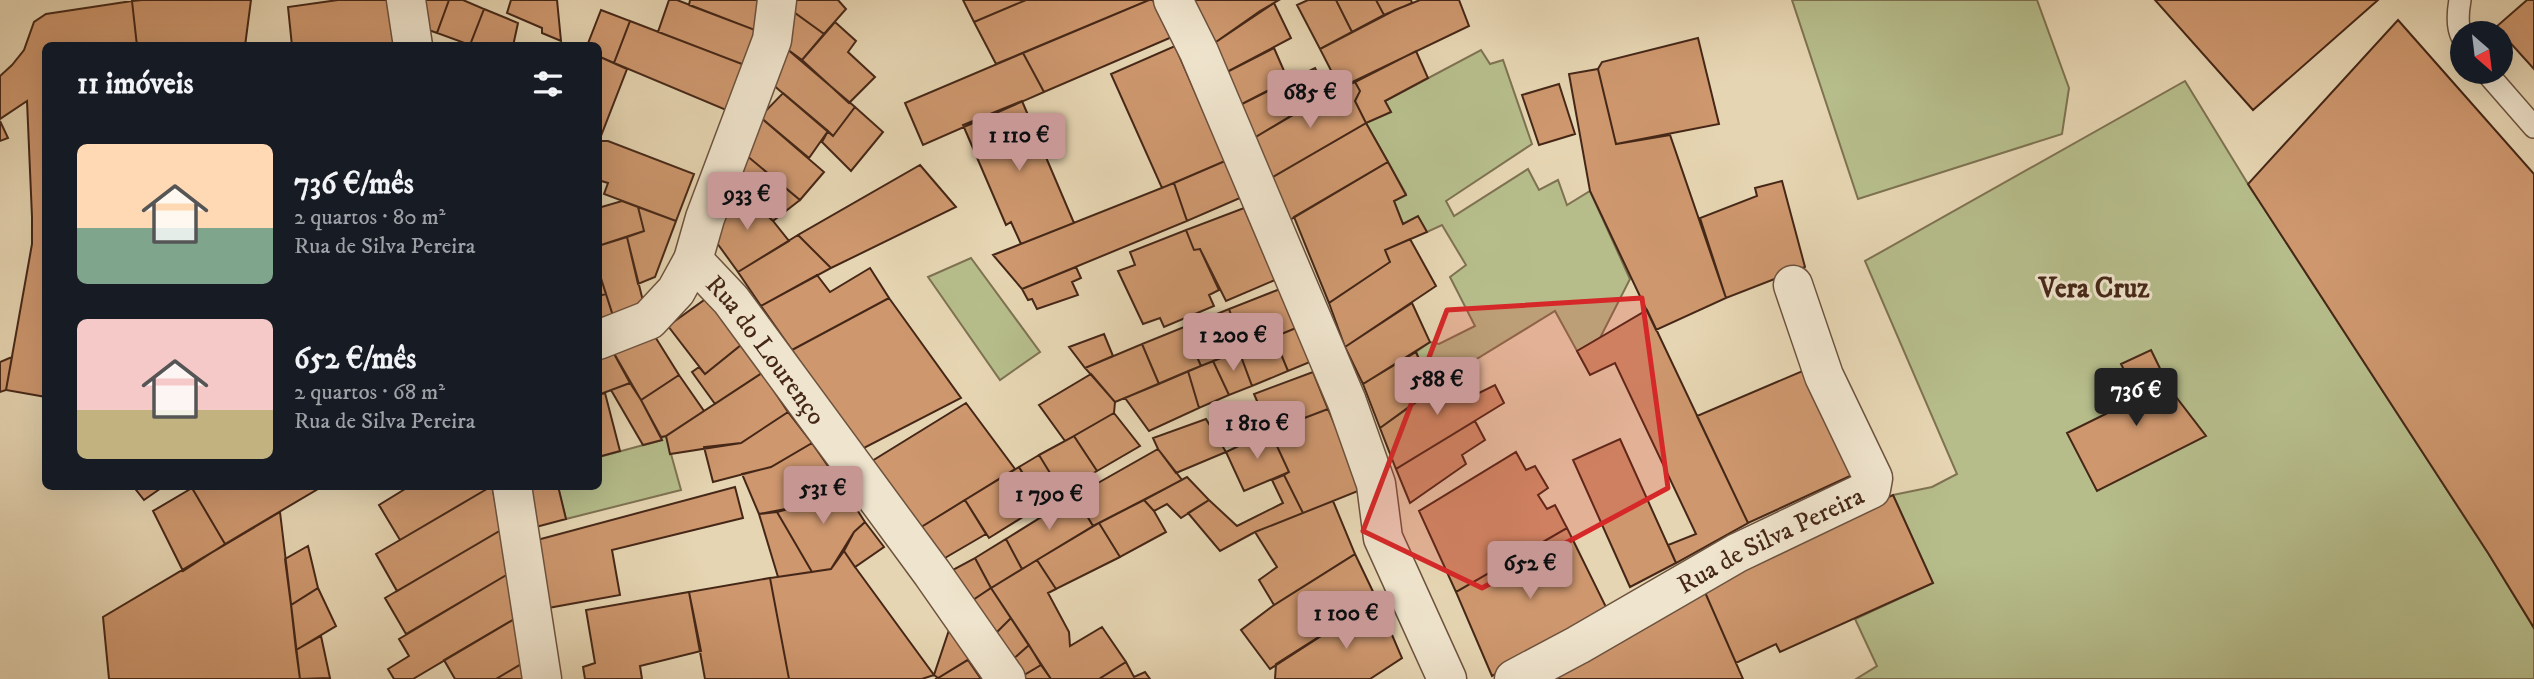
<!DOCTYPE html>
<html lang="pt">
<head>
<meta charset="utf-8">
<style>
  :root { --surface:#171b24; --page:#20242c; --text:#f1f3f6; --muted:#9ea1a6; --accent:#c59692 }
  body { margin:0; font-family:"IM FELL DW Pica",serif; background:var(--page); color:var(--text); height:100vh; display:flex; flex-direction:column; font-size:26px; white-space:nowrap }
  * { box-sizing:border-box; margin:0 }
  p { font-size:23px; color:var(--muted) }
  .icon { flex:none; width:38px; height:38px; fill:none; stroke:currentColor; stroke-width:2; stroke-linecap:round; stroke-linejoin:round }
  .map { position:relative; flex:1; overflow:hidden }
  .details { position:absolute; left:42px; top:42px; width:560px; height:448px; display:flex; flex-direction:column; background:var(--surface); border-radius:10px; box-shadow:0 7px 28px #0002 }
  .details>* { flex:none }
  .needle { width:46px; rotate:152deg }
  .buttons { position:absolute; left:2450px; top:21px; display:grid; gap:14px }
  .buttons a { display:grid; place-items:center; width:63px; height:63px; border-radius:50%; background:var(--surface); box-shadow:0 7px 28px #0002; font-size:35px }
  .price { position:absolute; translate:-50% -60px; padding:0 16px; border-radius:7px; background:var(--accent); color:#111; font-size:23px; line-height:46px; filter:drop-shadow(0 2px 4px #0008) }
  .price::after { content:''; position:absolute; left:50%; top:42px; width:21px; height:16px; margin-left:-10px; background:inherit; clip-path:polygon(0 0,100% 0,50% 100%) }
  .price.current { background:#222; color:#fff }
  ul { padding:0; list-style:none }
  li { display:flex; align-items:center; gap:21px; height:175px; padding:0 35px }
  li span { display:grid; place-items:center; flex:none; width:196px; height:140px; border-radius:10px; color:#555 }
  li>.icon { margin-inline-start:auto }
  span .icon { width:84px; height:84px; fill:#fffc; stroke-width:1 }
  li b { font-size:30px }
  h2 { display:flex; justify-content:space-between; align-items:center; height:84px; padding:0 35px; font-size:30px }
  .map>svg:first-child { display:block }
  .green { fill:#b6bd8b; stroke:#7e7251; stroke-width:2 }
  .building { fill:#ce976e; stroke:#452717; stroke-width:2 }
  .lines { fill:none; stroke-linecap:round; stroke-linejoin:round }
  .lane-casing { stroke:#6d523e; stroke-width:24 }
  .street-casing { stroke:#6d523e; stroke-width:41 }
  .lane { stroke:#efe4cd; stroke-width:21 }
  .street { stroke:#efe4cd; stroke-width:38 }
  .marked { fill:#d62828; fill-opacity:0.2; stroke:#d62828; stroke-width:5; stroke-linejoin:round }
  .labels { text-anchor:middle; stroke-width:6; stroke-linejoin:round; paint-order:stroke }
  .street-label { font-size:26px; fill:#452717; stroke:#efe4cd }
  .neighbourhood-label { font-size:28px; font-weight:bold; fill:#452717; stroke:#efe4cd }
</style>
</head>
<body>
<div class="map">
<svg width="2534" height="679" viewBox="0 0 2534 679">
  <rect width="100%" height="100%" fill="#e6d5b2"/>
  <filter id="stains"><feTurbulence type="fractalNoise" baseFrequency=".00286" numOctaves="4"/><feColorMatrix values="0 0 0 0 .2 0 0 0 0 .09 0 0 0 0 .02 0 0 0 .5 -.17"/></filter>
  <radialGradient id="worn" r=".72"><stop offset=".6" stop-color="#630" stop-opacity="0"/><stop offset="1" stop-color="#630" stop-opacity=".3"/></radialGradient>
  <path class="green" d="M1792,0H2037L2069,88L2062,134L1858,199Z
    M1481,50L1490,64L1503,60L1532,144L1446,201L1454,216L1528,169L1539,190L1558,180L1567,205L1590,191L1630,279L1600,338L1577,351L1555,311L1462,368L1453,376L1442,360L1425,373L1416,352L1430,342L1439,344L1475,326L1450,277L1466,265L1442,225L1427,232L1418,217L1403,224L1394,201L1406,194L1366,123L1391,112L1385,101Z
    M2185,81L2248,184L2488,553L2534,628V679H1856L1877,666L1855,619L1933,583L1893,495L1932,487L1957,474L1865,261Z
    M971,258L1040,352L1000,380L928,277Z
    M666,436L681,490L566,519L558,487L598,486L599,457L662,440L661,437Z"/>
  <path class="building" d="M142,0H251L245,46H137L132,1Z
    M338,0H390L396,46H292L288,7Z
    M419,0H449L437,33L423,28Z
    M449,0H463L484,9L470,45L437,33Z
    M511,0H557L561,41L542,33V28L507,13Z
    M669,0H677L768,35L755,69L658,32Z
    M690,0H771L768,35L689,5Z
    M793,0H838L846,9L824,34L791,10Z
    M963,0H1026L974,22Z
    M1026,0H1149L996,64L974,22Z
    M1149,0H1153L1172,37L1044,92L1023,53Z
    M1194,0H1279L1260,11L1213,44Z
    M1308,0H1336L1352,32L1320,49L1297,5Z
    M1336,0H1376L1384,15L1352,32Z
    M1376,0H1411L1412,3L1384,15Z
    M1420,0H1459L1469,26L1340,88L1320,49L1395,10Z
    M2155,0H2378L2253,110Z
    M2527,0H2534V69L2496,27Z
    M132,1L137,46H46V397L6,390L32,244V217L27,101L0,119V76L12,65L24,50L34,22L46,14Z
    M1274,3L1291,38L1225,73L1213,44Z
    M484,9L518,23L513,46L470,45Z
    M601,10L630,21L614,63L598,56V46H587Z
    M791,10L824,34L802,60L787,49Z
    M2398,20L2534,174V628L2488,553L2248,184Z
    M630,21L755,69L738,115L614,63Z
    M835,22L856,41L848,52L875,77L849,103L802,60Z
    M1698,38L1719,124L1616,144L1598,69L1602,62Z
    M1175,46L1225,161L1162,188L1111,74Z
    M1274,48L1288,80L1240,105L1225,73Z
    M787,49L855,107L833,136L772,84Z
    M1416,51L1428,78L1385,101L1391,112L1366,123L1355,101L1360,91L1355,82Z
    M1023,53L1044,92L923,145L905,103Z
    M598,56L627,69L599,141L598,139Z
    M1315,68L1327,94L1254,138L1240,105Z
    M1598,69L1616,144L1670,135L1726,298L1656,330L1590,191L1569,74Z
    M1355,82L1360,91L1355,101L1366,123L1271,178L1254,138L1327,95Z
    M1559,84L1575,134L1539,145L1522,95Z
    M783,93L828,131L809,158L760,117Z
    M1022,101L1074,223L1021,244L1011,222L1006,225L963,125Z
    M855,107L883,132L851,171L822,142L828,131L833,136Z
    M760,117L824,172L800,200L746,155Z
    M0,121L8,138L0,141Z
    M1366,123L1388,162L1288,221L1271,178Z
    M599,141H608L694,174L676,221L604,194L608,183L598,180Z
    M746,155L800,200L773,221L733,183Z
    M1225,161L1240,198L1187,221L1174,183Z
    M1388,162L1406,195L1394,201L1403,224L1418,216L1427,232L1385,250L1390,262L1329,303L1294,217Z
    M920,165L956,207L831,268L798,235Z
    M1782,181L1805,267L1726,298L1700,218L1757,196L1755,188Z
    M733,183L773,221L789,241L738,272L717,243Z
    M1174,183L1187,221L1022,289L993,255Z
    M622,201L638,207L644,231L598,246V208Z
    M638,207L676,221L655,277L638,284L627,237L644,231Z
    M1244,208L1275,280L1226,301L1200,249L1194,250L1186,230Z
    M1186,230L1194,250L1200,249L1219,290L1209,295L1214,306L1164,327L1160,318L1143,324L1118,271L1135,265L1130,252Z
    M798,235L831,268L761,306L738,272Z
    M627,237L644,305L614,319L598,269V246Z
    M1410,239L1436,286L1345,347L1329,303L1390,262L1385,250Z
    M1076,267L1081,278L1072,282L1078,295L1037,309L1032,299L1028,300L1022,289Z
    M870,268L889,298L792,350L761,306L817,275L830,292Z
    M598,269L606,294L598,296Z
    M1280,289L1296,328L1244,349L1229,309Z
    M606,294L614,319L598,325V296Z
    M707,298L741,345L705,374L668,326Z
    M889,298L961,398L862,449L792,350Z
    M1412,303L1430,342L1363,384L1345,347Z
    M1229,309L1244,349L1201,366L1184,327Z
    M1647,310L1748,523L1676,563L1668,545L1696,534L1615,363L1590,375L1577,351Z
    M649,327L679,375L641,400L608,343Z
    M1184,327L1201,366L1159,384L1142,344Z
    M1296,328L1310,362L1288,371L1274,337Z
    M1104,334L1113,356L1085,368L1069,347Z
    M1274,337L1288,371L1252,386L1239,351Z
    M1142,344L1159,384L1115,402L1085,368Z
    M741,345L762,373L715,404L692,372L699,367L705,374Z
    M2151,350L2170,389L2206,436L2097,491L2067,433L2138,398L2121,364Z
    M1239,351L1252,386L1229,395L1213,361Z
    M613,352L630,383L598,395V357Z
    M1416,352L1432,391L1380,428L1363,384Z
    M12,357L6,390L0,392V362Z
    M1213,361L1229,395L1199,408L1188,371Z
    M1812,367L1861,471L1748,523L1697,416Z
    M1462,368L1477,394L1495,385L1504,403L1396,469L1380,428Z
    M1188,371L1199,408L1149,431L1125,398Z
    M1313,372L1328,409L1270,431L1254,394Z
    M762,373L788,412L741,443L670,454L666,436Z
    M1091,374L1115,402L1114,413L1065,441L1039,405Z
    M679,375L704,411L666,436L661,437L641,400Z
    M630,383L641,400L662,440L643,445L611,390Z
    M605,393L620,451L598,457V395Z
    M966,403L1015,469L918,529L872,461Z
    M1328,409L1363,489L1303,513L1284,475L1289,472L1270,431Z
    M788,412L812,443L771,467L713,482L704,447L741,443Z
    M1114,413L1140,446L1097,471L1074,436Z
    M1206,419L1226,452L1176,473L1158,449L1153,438Z
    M1475,421L1485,440L1462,455L1466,464L1410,503L1396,469Z
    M1270,431L1289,472L1244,491L1226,452Z
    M1074,436L1097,471L1061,491L1039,455Z
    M1620,439L1676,563L1630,587L1573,460Z
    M812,443L837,479L796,507L759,514L742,474L771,467Z
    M1158,449L1182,480L1093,526L1075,496Z
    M1516,452L1526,470L1535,466L1548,488L1538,495L1547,509L1555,505L1567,528L1456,592L1419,511Z
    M1039,455L1061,491L1042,504L1019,467Z
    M1019,467L1030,487L1019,493L1031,512L989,538L965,500Z
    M1284,475L1303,513L1255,532L1220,551L1188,513L1209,500L1237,526L1283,503L1272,480Z
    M1187,477L1209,500L1181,518L1167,504L1154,511L1144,500Z
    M837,479L865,522L854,532L831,569L812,572L777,512L796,507Z
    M133,486H164L144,500Z
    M194,486H323L225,544L192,488Z
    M492,486L400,540L379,505L410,486Z
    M492,486L501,530L397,591L376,554Z
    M526,486H558L566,519L536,527Z
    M735,487L743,518L612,550L620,595L548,608L537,540Z
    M192,488L225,544L183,571L153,511Z
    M1893,495L1933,583L1780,652L1776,644L1736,663L1704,590L1740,564Z
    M1075,496L1093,526L1022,569L1006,539Z
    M965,500L986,534L938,562L918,529Z
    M1144,500L1154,511L1166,532L1120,557L1099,523Z
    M1333,501L1355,554L1274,605L1259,580L1277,567L1255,532Z
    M280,512L300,679H109L103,617Z
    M777,512L812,572L778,577L759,514Z
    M865,522L884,547L855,567L844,551L854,532Z
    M1099,523L1120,557L1056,589L1037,560Z
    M1567,528L1606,607L1492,676L1456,592Z
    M501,530L508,574L406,634L385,598Z
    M1006,539L1022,569L991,588L975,558Z
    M308,546L318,588L291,605L285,559Z
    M844,551L855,567L934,675L922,679H789L770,578L831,569Z
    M1355,554L1377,600L1270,669L1241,630L1274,605Z
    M975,558L991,588L970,602L947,573Z
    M1037,560L1056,589L1048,593L1069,632L1070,646L1102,627L1126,662L1099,679H1051L991,588Z
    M508,574L516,618L413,679H394L388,669L409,656L399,639Z
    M770,578L789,679H705L689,592Z
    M318,588L336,626L296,650L291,605Z
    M991,588L1011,618L993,636L970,602Z
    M1704,590L1743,679H1554Z
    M689,592L701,651L640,666L642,679H585L583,667L595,663L586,610Z
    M1377,600L1402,658L1370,679H1275L1276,664Z
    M516,618L523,663L496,679H455L444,660Z
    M1011,618L1029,645L1011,661L993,636Z
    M952,621L977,654L938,678L934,675Z
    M321,636L330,678L300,679L296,650Z
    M1029,645L1041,665L1021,677L1011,661Z
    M968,660L981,679H935L938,678Z
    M1126,662L1134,677L1145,672L1150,679H1099Z
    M523,663L525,679H496Z
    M1041,665L1051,679H1022L1021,677Z"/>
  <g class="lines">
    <defs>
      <path id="lane" d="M2460,0C2458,11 2457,27 2462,37
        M2486,72L2534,127"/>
      <g id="street">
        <path d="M406,0L413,46"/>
        <path d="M1173,0L1199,52L1347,402L1376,484L1383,538L1447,679"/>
        <path id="s1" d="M693,260L731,300L932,573L1006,679"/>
        <path d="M598,340L649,320L676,291L693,260L705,218L772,40L777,0"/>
        <path d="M512,486L542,679"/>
        <path id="s2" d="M1514,679L1578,645L1737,553L1871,489L1873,478L1824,376L1793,285"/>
      </g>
    </defs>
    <use href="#lane" class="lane-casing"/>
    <use href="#street" class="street-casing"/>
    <use href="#lane" class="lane"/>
    <use href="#street" class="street"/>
  </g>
  <path class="marked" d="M1642,298L1668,488L1482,588L1363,531L1447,310Z"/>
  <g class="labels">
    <g class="street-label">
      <text dy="9" stroke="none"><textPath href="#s1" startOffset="116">Rua do Lourenço</textPath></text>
      <text dy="9" stroke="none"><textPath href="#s2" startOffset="292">Rua de Silva Pereira</textPath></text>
    </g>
    <g class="neighbourhood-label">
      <text x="2094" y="297">Vera Cruz</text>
    </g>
  </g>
  <rect width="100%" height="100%" filter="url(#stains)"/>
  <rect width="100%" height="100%" fill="url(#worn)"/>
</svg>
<div class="buttons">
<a><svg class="needle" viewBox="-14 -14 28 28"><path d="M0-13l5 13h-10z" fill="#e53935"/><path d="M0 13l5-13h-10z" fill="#9ea1a6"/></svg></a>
</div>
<b class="price" style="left:1310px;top:130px">685 €</b>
<b class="price" style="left:1019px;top:173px">1 110 €</b>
<b class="price" style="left:747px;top:232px">933 €</b>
<b class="price" style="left:1233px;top:373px">1 200 €</b>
<b class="price" style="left:1437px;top:417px">588 €</b>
<b class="price current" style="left:2136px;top:428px">736 €</b>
<b class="price" style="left:1257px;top:461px">1 810 €</b>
<b class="price" style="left:823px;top:526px">531 €</b>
<b class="price" style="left:1049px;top:532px">1 790 €</b>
<b class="price" style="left:1530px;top:601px">652 €</b>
<b class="price" style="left:1346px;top:651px">1 100 €</b>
<section class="details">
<h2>11 imóveis<svg class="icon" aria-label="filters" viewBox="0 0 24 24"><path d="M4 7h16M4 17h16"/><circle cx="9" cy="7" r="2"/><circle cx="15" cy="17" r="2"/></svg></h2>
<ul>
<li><span style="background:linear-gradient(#ffd9b3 60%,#7fa58c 0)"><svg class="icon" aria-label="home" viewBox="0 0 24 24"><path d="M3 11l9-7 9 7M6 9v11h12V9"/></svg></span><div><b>736 €/mês</b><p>2 quartos · 80 m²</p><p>Rua de Silva Pereira</p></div></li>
<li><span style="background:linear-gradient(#f6c9c9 65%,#c2b280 0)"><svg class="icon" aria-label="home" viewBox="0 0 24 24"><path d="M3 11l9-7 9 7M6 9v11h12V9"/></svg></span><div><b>652 €/mês</b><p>2 quartos · 68 m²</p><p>Rua de Silva Pereira</p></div></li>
</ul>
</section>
</div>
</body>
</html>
